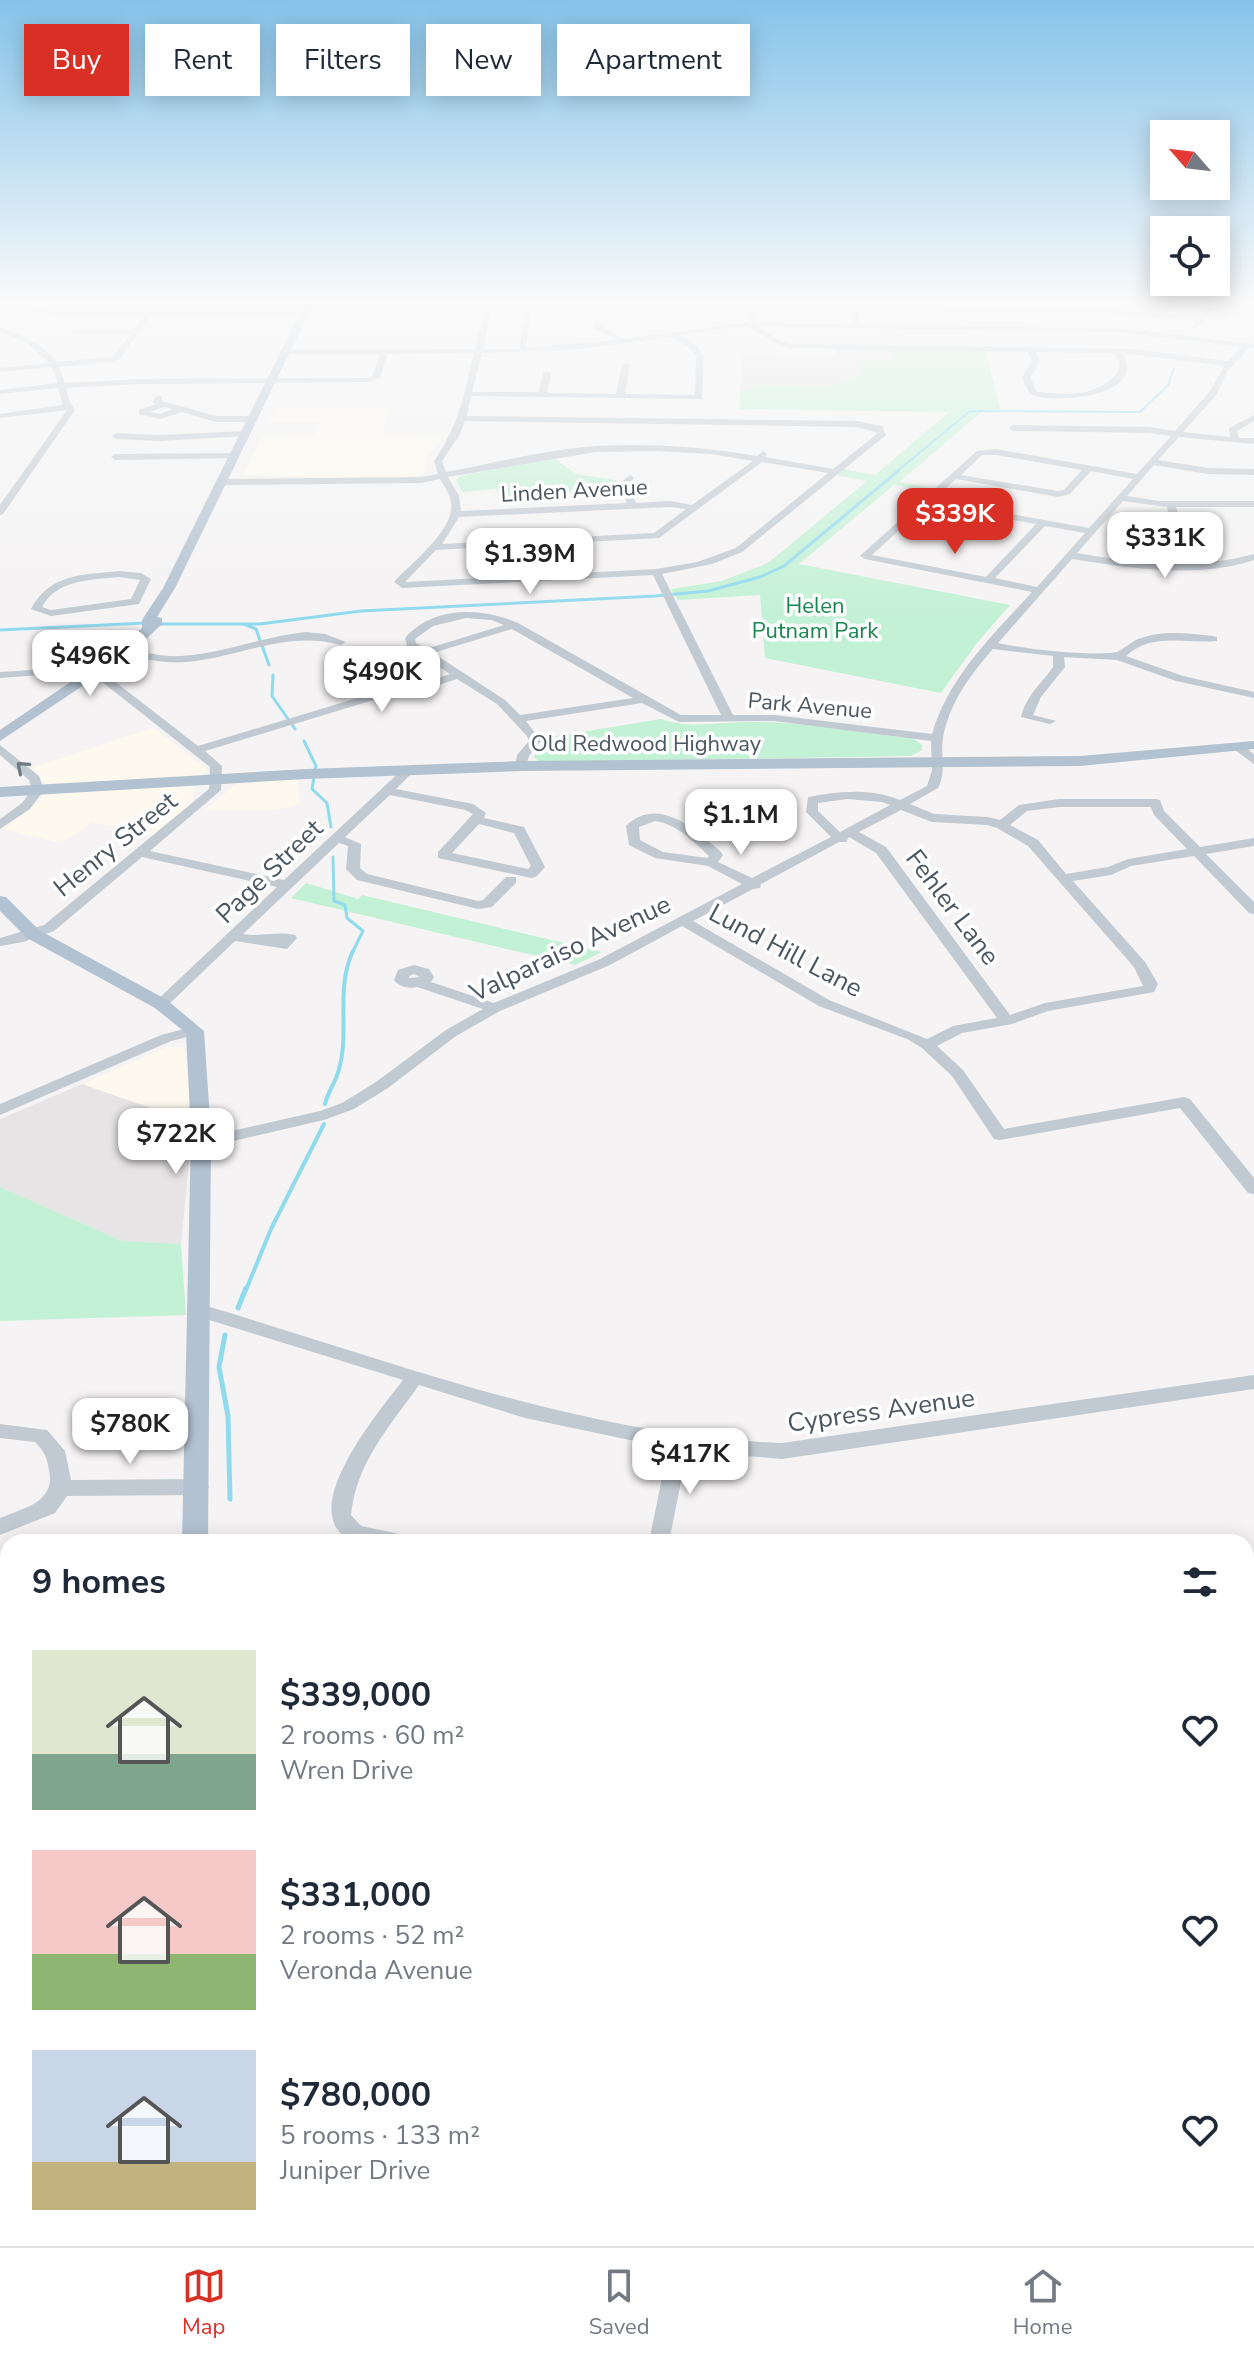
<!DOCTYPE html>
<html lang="en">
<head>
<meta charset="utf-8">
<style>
  :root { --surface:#fff; --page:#f6f6f7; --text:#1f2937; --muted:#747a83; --line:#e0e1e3; --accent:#d93025 }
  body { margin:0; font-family:"Nunito Sans",sans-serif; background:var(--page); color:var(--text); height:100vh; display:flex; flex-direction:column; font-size:30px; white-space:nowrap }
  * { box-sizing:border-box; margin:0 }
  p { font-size:26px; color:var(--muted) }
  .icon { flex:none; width:44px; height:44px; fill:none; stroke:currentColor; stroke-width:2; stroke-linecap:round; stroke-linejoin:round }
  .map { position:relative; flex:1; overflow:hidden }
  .sheet { position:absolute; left:0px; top:1534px; width:1254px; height:712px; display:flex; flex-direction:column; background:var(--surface); border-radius:24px 24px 0 0; box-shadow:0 4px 20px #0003 }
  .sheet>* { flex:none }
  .banner { position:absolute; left:24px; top:24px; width:800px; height:72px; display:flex; gap:16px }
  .needle { width:52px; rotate:298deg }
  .controls { position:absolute; left:1150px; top:120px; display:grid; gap:16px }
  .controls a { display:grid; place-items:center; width:80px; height:80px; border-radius:0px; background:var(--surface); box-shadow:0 4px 20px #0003; font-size:40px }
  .price { position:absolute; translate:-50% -68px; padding:0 18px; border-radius:16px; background:#fff; color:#222; font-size:26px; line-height:52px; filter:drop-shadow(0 2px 4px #0008) }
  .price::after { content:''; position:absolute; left:50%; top:48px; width:24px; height:18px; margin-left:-12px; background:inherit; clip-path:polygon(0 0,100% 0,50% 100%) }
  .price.on { background:var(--accent); color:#fff }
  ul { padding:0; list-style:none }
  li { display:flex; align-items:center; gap:24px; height:200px; padding:0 32px }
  li span { display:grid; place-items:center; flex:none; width:224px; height:160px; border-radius:0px; color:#555 }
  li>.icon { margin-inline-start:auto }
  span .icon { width:96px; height:96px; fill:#fffc; stroke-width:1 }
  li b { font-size:34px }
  h2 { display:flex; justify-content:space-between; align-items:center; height:96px; padding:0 32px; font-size:34px }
  .chip { padding:0 28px; border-radius:0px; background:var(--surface); box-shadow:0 4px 20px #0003; font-size:28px; line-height:72px }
  .chip.on { background:var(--accent); color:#fff }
  .tabs { display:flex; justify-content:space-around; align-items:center; height:112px; border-top:2px solid var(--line); background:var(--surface); font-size:22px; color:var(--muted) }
  .tabs a { display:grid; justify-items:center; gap:4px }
  .tabs .on { color:var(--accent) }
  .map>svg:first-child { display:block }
  .commercial { fill:#fdf9ef }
  .education { fill:#e6e4e5 }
  .green { fill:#c3f1d5 }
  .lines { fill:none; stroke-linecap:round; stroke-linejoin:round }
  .stream-far3 { stroke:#90daee; stroke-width:2 }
  .stream-far2 { stroke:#90daee; stroke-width:3 }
  .stream-far1 { stroke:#90daee; stroke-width:4 }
  .stream { stroke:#90daee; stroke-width:5 }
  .highway-casing { stroke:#7690ad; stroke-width:4 }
  .minor { fill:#c1cad2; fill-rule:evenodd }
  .major { fill:#b3c2d1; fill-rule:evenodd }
  .highway { fill:#8ba5c1; fill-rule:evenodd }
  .oneway { stroke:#6e7983 }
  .labels { text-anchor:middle; stroke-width:7; stroke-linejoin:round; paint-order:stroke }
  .far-street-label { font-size:22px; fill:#4a5661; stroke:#fff }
  .far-park-label { font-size:22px; fill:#17864f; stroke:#fff }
  .street-label { font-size:26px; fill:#4a5661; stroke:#fff }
</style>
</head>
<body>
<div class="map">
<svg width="1254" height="2246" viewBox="0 0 1254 2246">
  <rect width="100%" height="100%" fill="#f5f3f3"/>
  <path class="commercial" d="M277,407H388L383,436L443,437L427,458L426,472L422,475L398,478L243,475L262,437L313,436L320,422H268Z
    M154,728L209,771L197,778L47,787L32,767Z
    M298,779L300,804L276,810H205L236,784Z
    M194,784L193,805L155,836L92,822L62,843L2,829L39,802L43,794Z
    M167,1047H184L193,1123L82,1084Z"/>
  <path class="education" d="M835,349H890L892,360L859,361L861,374L826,386L766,385L740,391L743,355L836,357Z
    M82,1084L193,1123L181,1244L122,1241L0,1187V1119Z"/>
  <path class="green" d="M890,349L985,350L1001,410H984L899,482L932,488L929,491L894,485L799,564L1010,605L976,644L941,693L765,658L760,595L678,600L671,589L722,581L768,563L867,481L836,475L844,469L875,475L949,412L740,409V391L766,385L826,386L861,375L859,360H892Z
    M553,457L576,474L616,480L620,490L501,496L496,489L462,492L456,480L460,476Z
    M661,719C692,730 721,721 753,722C807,722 861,733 914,739L922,745V750L911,756L537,762L538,760L533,757L544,745L545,738Z
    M306,883L358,899L362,895L602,952L575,965L291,898Z
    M0,1187L122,1241L181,1244L186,1315L0,1321Z"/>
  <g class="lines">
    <path class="stream-far3" d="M895,473L970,411L1140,412L1168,385L1174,368"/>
    <path class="stream-far2" d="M158,624H260L361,611L655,596L708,591L760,577L784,566L898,471
      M244,624L256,629L269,665
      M0,630L145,623
      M273,675L272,696L295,729
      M304,741L316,766L312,789L327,803L331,827
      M333,857L334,901L345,905L347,918L363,931L352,953"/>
    <path class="stream-far1" d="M325,1104C328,1091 336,1082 339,1069C350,1031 335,989 353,951
      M246,1290L271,1229L324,1124"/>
    <path class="stream" d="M238,1308L246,1288
      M225,1335L219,1367L228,1416L230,1499"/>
    <defs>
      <path id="highway" d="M0,1910L8,1913V1963L0,1960Z
        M0,2114L8,2117V2163L0,2160Z
        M0,2209L8,2212V2238H32L35,2246H0Z
        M73,2238H120L123,2246H76Z
        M199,2238H244L247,2246H202Z"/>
    </defs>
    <use href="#highway" class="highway-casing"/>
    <path class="minor" d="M0,303L52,311H147L155,304L159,306L155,311L302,312L306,314L302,316H151L118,361L59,367L65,383L138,379L369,378L372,377L380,354H283L279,352L283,350L475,349L486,303H493L483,349H519L527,303L785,305L788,309H757V322L853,324L848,303H856L860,324L1127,329L1254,344V348H1249L1227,372L1217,394L1183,432L1230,437L1229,428L1254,415V421L1237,431L1239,438H1254V444L1179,437L1158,460L1208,468L1254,469V475L1208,474L1154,465L1127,496L1159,501H1254V507H1176L1178,513L1170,524L1173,529L1168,532L1160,524L1168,513L1167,507L1123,501L1077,553C1134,563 1198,570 1254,554V560C1198,579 1129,568 1072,559L998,643C1032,650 1076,655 1111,653C1120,653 1129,643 1138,639C1162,630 1188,633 1213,636L1217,637V641C1184,644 1153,632 1126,656L1183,676L1254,692V698L1176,681L1117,660L1064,657L1065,667L1041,697L1033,715L1056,721L1050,724L1021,717C1026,696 1041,684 1053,667V656L993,649C971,674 949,703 943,738C940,755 947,771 938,788L910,804L934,814L988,817L1000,820L1019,805L1059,799H1156L1160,800L1164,811L1200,847L1254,838V846L1206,854L1254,902V914L1249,913L1194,856L1131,866L1111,875L1073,881L1145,962L1158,984L1154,992L1048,1011L1012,1024L962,1033L937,1046L963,1070L1004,1129L1184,1097L1190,1099L1254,1178V1194L1248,1193L1180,1108L1000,1140L994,1139L952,1076L922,1048L907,1039L819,1006L682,926L610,965L500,1011L456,1036L388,1088L354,1109L324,1120L199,1149L193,1148L191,1144L193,1140L320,1111L342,1103L376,1082L446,1030L483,1009L417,987C409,989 399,987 394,980L398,970L414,965L429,969L434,977L431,982L494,1003L600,959L742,884L708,866L655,858L629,845L626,826C658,795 695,829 721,852L723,855L718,862L752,878L831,837L806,812L808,797C838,791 871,788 900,800L927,786L932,770L931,741L774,721L679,722L642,703L526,721L541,741L529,756L525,769L521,770L515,766L517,755L529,741L527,736L497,704L457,679L414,693L370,701L205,751L222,766L221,790L150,851L284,880L405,767L409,766L415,770L396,789L473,804L486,813L484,818L524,827L545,867L536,877L531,878L438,858V852L473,814L465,810L390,795L345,837L361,844L360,868L367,874L478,901L483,900L506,877H516V883L492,907L478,909L357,880L346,869L348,846L339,843L243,934C261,937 276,931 295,935L297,938L287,949L235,941L166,1007H156L154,1004L156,1001L277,887L142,857L54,931L23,942L0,946V938L44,925L209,789L210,767L92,674V670H100L198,746L364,696L408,688L450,674L407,646L405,638C433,606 481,607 518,623L681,715H721L653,575L402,588L394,582C411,563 456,529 451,502C450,494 444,486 440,479L421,483L220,485L215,482L220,479L421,477L438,474L434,461C460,423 463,397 474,353L387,354L380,378L370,382L138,384L66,388L69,400L75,410L3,514L0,515V505L67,410L0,418V414L63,405L58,388L0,394V390L58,383L52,367L0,372V368L49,363L27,343L0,332V328C23,334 42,343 57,362L113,357L130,334H74L70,332L74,330H133L144,316L52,315L0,306ZM531,307L749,309V322L624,339L596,323L593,327L616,340L526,348ZM741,326C753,326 772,344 789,348L1028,352L1032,362L1022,377L1030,394C1054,405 1150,396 1122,353L1224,366L1210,391L1175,431L1149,427L1013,425L1009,428L1013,431L1149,433L1171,436L1137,474L996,449L977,451L862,554L860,556L865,559L1032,592C993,635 949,676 932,734L774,715H733L662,574L712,564L742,552L886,435L882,426L857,421L467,416L471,396L702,399L704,355L692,341L679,335ZM757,326L1127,333L1241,347L1228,361L1134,349L789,344L780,341ZM669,337L686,345L696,355L695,395L625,394L630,365L626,363L622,365L616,394L547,393L551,373L547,371L543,373L539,392H472L482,353L581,349ZM1036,352L1114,353C1122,365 1121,371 1110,380C1089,398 1063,394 1037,392L1030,377L1040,362ZM465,421L857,427L878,433L833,469L765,457L767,454L763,451L757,456C704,447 651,443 598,446C547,449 496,463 446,472L442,461L459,436ZM654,451L711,454L753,461L692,505L670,501L636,503L629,484L634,478L630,475L619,484L627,503L461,511L459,496L448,477L596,452ZM982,455H996L1082,470L1064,490L1058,491L961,475ZM762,462L828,473L736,548L697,562L656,569L405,582L436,550L659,538ZM1091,471L1133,479L1089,528L933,500L956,479L1058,497L1070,494ZM927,505L1036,524L986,577L872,555L898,531L937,537V533L904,527ZM670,507L686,509L654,533L442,544L459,517ZM1045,526L1085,533L1037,587L995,578ZM466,618L491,620L504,625L426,649L416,643L415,639L433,626ZM512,629L633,698L520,715L505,700L433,653ZM847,799L882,802L890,805L840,832L818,811V803ZM1059,807H1151L1154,815L1187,849L1128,859L1108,867L1066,874L1038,840L1010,825L1027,811ZM901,810L932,822L987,825L997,828L1028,846L1134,967L1143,986L1045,1003L1010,1015L886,847L859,832ZM655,821C677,824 693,841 709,856L707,858L663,852L640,840L639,827ZM479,824L514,833L531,866L528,869L452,853ZM849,837L876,853L997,1018L953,1026L927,1039L829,1000L693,921L753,889L760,888L761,884L839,842H846ZM414,974L420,977L409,978V976Z
      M1214,303H1221L1195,329L1191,327L1197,321L1107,313L919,311L915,309L919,307L1107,309L1201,317Z
      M156,396H162V401L216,416H250L254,419L250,422H216L182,412L160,419L139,414V410L156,404L153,402ZM164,407L173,409L160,414L150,412Z
      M244,431L248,434L247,436L159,441L116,439L112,436L116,433L159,435Z
      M233,453L236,454V458L115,460L111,457L115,454Z
      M119,571L141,573L151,579L139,604L51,616L31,609C50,573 83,575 119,571ZM119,577L140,580L131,599L51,610L42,607C57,579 91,580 119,577Z
      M306,632L325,634L346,642L341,645C287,630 240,657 187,662C166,664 144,659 124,655L119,652L124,649C143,652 162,657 181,656C223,654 264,636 306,632Z
      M65,668L69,669V673L0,678V672Z
      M1239,743L1254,754V764L1235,750L1233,747Z
      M0,745L39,776L44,790L30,809L0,829V819L22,803L32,790L29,780L0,755Z
      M195,1026L203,1031L200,1034L171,1041L0,1115V1104L161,1035Z
      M196,1303C389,1359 579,1436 782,1443L1254,1375V1389L782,1459L687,1451L669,1542H649L668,1448L525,1418L419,1385C390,1426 356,1463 351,1515L361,1526L409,1536L412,1542C397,1542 363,1546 350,1540C294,1511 381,1409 403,1380L190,1314L187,1309L190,1304Z
      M0,1424L47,1430L65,1451L71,1480L199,1479L206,1481L209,1487L206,1493L199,1495L67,1496L55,1513L0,1535V1518C24,1508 56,1502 49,1470C47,1457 44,1451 35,1442L0,1438Z
      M423,2238H451L453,2246H425Z
      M1020,2238H1056L1059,2246H1023Z"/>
    <path class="major" d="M305,303H314L175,588L157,617L162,618V624L129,655L0,741V730L119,649L142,628V620L163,588Z
      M1254,741V749L1080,766L521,771L306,779L0,797V787L306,769L521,761L1080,756Z
      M0,896L6,897L39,930L167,1000L204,1031L211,1134L208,1542H182L191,1134L186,1033L155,1008L27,938L0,911Z
      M8,1847V1882L0,1885V1850Z"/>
    <use href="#highway" class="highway"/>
  </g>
  <defs><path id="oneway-chevron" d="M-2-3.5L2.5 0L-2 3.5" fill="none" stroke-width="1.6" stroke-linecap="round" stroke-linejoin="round" transform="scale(2)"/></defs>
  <use class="oneway" href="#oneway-chevron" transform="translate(22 767) rotate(-139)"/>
  <linearGradient id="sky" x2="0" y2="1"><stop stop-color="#85c3ea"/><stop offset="0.49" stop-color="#fafafa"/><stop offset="1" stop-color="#fafafa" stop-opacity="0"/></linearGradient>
  <rect width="1254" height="618" fill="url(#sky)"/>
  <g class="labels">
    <g class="far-street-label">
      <text transform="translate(574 490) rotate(-3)" y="8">Linden Avenue</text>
      <text transform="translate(810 705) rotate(5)" y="8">Park Avenue</text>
      <text x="646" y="751">Old Redwood Highway</text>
    </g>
    <g class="far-park-label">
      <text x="815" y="613">Helen<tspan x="815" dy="25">Putnam Park</tspan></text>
    </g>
    <g class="street-label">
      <text transform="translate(115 844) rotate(-39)" y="9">Henry Street</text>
      <text transform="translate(269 871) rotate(-44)" y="9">Page Street</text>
      <text transform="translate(953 907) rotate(53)" y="9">Fehler Lane</text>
      <text transform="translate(570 948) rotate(-25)" y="9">Valparaiso Avenue</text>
      <text transform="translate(786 950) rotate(28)" y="9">Lund Hill Lane</text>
      <text transform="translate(881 1410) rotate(-8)" y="9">Cypress Avenue</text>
    </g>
  </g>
</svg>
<div class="controls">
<a><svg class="needle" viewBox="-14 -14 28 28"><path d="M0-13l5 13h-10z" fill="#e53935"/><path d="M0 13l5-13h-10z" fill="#747a83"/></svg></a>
<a><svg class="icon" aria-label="locate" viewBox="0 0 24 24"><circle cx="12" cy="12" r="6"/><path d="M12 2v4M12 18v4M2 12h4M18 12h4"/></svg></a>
</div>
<b class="price on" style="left:955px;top:556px">$339K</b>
<b class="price" style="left:1165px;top:580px">$331K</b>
<b class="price" style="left:530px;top:596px">$1.39M</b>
<b class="price" style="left:90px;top:698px">$496K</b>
<b class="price" style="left:382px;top:714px">$490K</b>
<b class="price" style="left:741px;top:857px">$1.1M</b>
<b class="price" style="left:176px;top:1176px">$722K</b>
<b class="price" style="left:130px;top:1466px">$780K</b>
<b class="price" style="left:690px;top:1496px">$417K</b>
<div class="banner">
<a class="chip on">Buy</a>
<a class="chip">Rent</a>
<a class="chip">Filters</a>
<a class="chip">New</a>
<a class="chip">Apartment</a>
</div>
<section class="sheet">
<h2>9 homes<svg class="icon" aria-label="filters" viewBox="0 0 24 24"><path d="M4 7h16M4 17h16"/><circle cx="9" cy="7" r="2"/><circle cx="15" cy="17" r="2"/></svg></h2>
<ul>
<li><span style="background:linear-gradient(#dfe7d0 65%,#7fa58c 0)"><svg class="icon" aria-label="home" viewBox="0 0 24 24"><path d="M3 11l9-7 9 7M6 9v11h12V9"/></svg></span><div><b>$339,000</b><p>2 rooms · 60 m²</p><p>Wren Drive</p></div><svg class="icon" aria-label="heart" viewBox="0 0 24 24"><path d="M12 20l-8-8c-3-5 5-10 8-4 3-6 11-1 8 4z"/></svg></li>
<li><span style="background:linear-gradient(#f6c9c9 65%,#8fb573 0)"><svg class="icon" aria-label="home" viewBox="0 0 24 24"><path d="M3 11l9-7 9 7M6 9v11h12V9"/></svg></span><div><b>$331,000</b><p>2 rooms · 52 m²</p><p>Veronda Avenue</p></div><svg class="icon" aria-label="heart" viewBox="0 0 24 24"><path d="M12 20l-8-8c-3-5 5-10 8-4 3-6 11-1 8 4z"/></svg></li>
<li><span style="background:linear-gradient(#c9d6e8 70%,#c2b280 0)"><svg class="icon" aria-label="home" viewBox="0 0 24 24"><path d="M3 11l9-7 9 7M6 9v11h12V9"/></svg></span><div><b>$780,000</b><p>5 rooms · 133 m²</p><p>Juniper Drive</p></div><svg class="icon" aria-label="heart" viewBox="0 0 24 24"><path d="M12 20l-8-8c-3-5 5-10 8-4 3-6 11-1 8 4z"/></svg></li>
</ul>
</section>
</div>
<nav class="tabs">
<a class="on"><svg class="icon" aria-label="map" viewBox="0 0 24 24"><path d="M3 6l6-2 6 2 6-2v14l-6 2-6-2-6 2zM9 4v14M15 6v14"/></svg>Map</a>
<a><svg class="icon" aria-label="saved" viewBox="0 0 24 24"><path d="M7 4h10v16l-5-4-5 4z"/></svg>Saved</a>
<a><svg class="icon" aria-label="home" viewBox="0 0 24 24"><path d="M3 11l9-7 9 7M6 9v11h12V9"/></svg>Home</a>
</nav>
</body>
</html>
